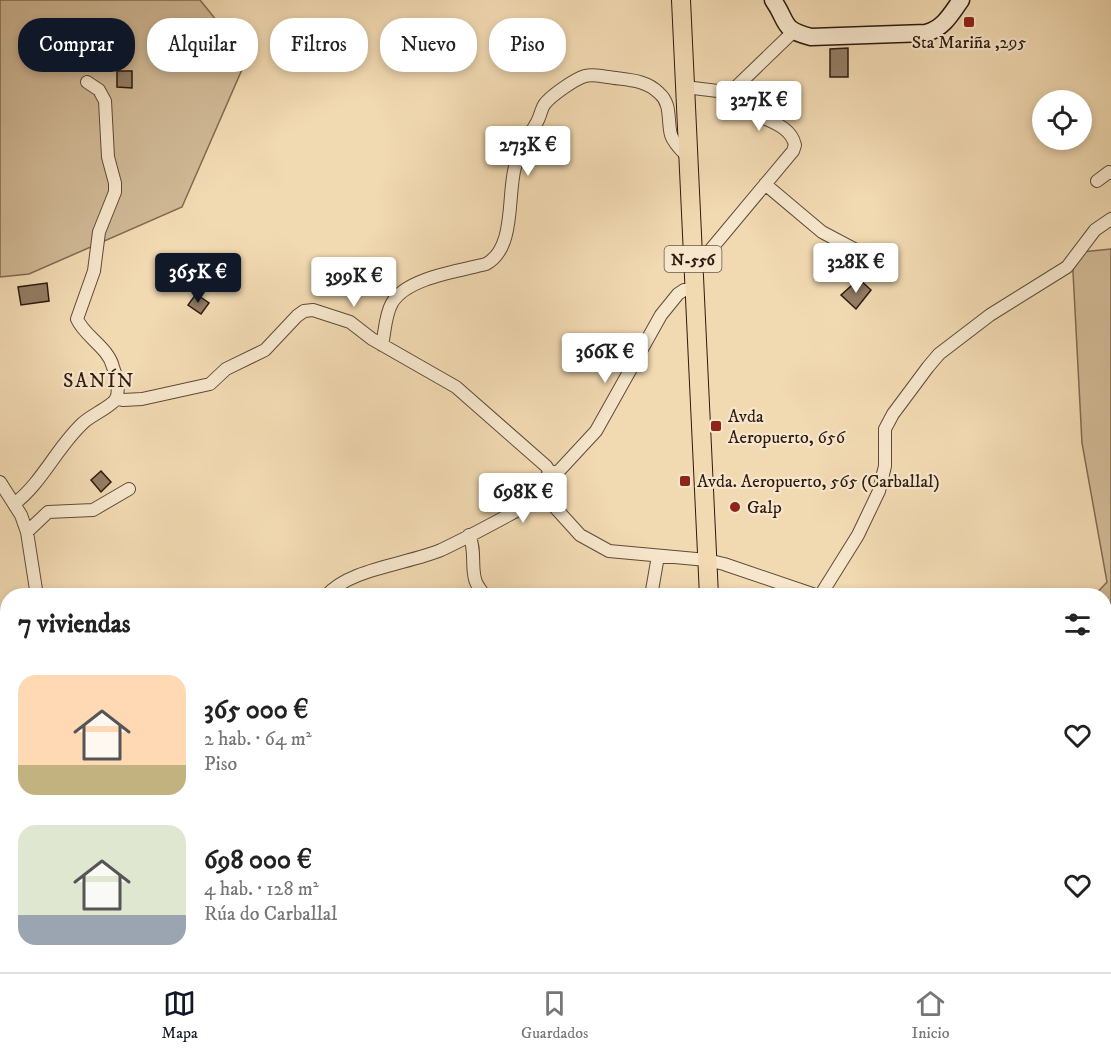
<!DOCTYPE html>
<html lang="es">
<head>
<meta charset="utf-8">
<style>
  :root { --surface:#fff; --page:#f6f6f6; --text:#222; --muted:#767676; --line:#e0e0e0; --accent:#111827 }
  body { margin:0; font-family:"IM FELL DW Pica",serif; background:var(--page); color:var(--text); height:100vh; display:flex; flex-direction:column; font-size:22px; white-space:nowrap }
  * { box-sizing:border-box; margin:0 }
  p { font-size:20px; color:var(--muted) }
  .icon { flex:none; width:33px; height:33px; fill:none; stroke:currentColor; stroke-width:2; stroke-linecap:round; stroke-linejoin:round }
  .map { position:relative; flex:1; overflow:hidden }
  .details { position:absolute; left:0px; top:588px; width:1112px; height:384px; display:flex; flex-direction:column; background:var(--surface); border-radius:24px 24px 0 0; box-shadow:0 3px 9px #0003 }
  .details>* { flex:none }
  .banner { position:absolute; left:18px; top:18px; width:600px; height:54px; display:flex; gap:12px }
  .controls { position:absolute; left:1032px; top:90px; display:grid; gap:12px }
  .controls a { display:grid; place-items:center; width:60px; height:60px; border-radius:50%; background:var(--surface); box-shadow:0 3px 9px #0003; font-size:30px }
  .price { position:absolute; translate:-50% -51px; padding:0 14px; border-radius:6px; background:#fff; color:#222; font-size:20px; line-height:39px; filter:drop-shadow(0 2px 3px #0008) }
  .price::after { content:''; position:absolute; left:50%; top:36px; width:18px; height:14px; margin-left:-9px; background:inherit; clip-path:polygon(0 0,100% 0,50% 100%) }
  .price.active { background:var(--accent); color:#fff }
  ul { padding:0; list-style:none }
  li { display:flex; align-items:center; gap:18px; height:150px; padding:0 18px }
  li span { display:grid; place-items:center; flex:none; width:168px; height:120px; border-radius:18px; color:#555 }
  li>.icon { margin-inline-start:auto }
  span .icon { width:72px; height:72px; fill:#fffc; stroke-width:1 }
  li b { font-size:26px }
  h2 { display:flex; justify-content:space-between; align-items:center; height:72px; padding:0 18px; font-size:26px }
  .tag { padding:0 21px; border-radius:24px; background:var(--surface); box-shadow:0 3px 9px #0003; font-size:21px; line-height:54px }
  .tag.active { background:var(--accent); color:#fff }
  .menu { display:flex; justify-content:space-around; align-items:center; height:84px; border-top:2px solid var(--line); background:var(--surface); font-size:16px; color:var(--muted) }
  .menu a { display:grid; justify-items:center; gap:3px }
  .menu .active { color:var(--accent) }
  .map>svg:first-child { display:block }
  .green { fill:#d0b996; stroke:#7f6a53; stroke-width:1.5 }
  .building { fill:#937d64; stroke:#2e1a10; stroke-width:1.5 }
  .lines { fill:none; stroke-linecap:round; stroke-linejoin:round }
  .minor-casing { stroke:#5f4a38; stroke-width:14 }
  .secondary-casing { stroke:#2e1a10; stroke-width:19 }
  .primary-casing { stroke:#2e1a10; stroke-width:20 }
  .minor { stroke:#f6e6cc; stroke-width:12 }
  .secondary { stroke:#f6e6cc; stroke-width:16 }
  .primary { stroke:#f1d9b1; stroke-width:18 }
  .poi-dot { fill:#8f2418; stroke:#f6e6cc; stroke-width:2 }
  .labels { text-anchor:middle; stroke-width:4.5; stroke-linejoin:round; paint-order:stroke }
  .shield { fill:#f6e6cc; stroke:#6a5748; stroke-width:1.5 }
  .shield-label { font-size:16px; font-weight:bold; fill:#2e1a10 }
  .poi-label { font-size:18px; fill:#2e1a10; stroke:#f6e6cc; text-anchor:start }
  .neighbourhood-label { font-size:20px; letter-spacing:1.5px; fill:#2e1a10; stroke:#f6e6cc }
</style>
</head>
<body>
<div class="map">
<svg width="1111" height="972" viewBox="0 0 1111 972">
  <rect width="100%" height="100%" fill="#f1d9b1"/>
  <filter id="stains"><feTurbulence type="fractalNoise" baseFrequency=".00333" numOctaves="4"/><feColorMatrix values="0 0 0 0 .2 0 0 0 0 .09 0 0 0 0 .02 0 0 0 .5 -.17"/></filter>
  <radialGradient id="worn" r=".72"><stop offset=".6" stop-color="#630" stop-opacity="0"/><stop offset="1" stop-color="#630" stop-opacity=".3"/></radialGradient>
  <path class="green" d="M0,0H200L247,58L182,207L29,274L0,277Z
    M1111,249V892L1104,891V596L1095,595L1107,582L1082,443L1072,253Z
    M0,752H8V877L5,888L0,887Z"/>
  <path class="building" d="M848,48V77H830V49Z
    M117,71H132V88L117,87Z
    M859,279L871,290L856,309L841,295Z
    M47,283L49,301L21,305L18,287Z
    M196,294L209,303L201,314L188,305Z
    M101,471L111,482L101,492L91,480Z"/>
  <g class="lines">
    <defs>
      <path id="minor" d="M685,87L726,92L735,91
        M1097,181L1109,172L1111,173
        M765,184L822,232L890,268
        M693,255L707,254L793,151L795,145C788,115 741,122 735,91L737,86L793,32
        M382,345C385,332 385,315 392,303C406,278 459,271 486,264C516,248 507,195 515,167C519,149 529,137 537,122C540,117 541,110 544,105C550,96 575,79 585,76C593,74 600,76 608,77C626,80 645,79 659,93C672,104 667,120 671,135C674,144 682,151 688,157
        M116,398L123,400L142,399L210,384L226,369L265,350L297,316L304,311L313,310L350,322L372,339L456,387L546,466L550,472
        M0,482L21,515L27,532L37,596
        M546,501C545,490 542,481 550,472H558L596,431L661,315L678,294L684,290H694
        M14,504C42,483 57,447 83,423C90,416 112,406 116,399C120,391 116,374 113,367C108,347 85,337 77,319L94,271L99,232L115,192V183L108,157L105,101L99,90L87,82
        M27,532L48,512L93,510L129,489
        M469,535C476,550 471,564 475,579C476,585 481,590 485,596
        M326,596C348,569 408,564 441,550C471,536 501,519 531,503L546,501L551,503L580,535L609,551L707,560L724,564L818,596
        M651,596L658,556
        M820,596L858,535L879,491L885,466V429L893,414L928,367L939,354L990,315L1067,267L1095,230L1111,219
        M0,623L8,622
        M992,964L993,972
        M140,972V964"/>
      <path id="secondary" d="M773,0C789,23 780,29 811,37L926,33C944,28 951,14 961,0"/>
      <path id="primary" d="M681,0L709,596
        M1097,964L1111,969"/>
    </defs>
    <use href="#minor" class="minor-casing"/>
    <use href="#secondary" class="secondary-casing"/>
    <use href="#primary" class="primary-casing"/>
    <use href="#minor" class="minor"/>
    <use href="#secondary" class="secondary"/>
    <use href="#primary" class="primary"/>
  </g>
  <g class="poi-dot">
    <rect x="963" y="16" width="12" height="12" rx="3"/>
    <rect x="710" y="420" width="12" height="12" rx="3"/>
    <rect x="679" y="475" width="12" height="12" rx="3"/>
    <circle cx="735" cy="507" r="6"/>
  </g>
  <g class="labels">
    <rect class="shield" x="664.5" y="246" width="57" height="26" rx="4.5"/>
    <g class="shield-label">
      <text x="693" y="265">N-556</text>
    </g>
    <g class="poi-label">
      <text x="969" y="48" text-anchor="middle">Sta Mariña ,295</text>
      <text x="728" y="422">Avda<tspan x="728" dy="21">Aeropuerto, 656</tspan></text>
      <text x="697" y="487">Avda. Aeropuerto, 565 (Carballal)</text>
      <text x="747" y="513">Galp</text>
    </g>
    <g class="neighbourhood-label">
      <text x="99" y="387">SANÍN</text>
    </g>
  </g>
  <rect width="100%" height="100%" filter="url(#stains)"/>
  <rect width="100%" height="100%" fill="url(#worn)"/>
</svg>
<div class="controls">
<a><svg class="icon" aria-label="locate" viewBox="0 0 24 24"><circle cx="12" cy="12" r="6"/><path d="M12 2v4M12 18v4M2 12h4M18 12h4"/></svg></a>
</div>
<b class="price" style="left:759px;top:132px">327K €</b>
<b class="price" style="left:528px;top:177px">273K €</b>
<b class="price" style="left:856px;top:294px">328K €</b>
<b class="price active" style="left:198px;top:304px">365K €</b>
<b class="price" style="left:354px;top:308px">399K €</b>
<b class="price" style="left:605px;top:384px">366K €</b>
<b class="price" style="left:523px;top:524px">698K €</b>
<div class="banner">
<a class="tag active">Comprar</a>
<a class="tag">Alquilar</a>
<a class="tag">Filtros</a>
<a class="tag">Nuevo</a>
<a class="tag">Piso</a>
</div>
<section class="details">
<h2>7 viviendas<svg class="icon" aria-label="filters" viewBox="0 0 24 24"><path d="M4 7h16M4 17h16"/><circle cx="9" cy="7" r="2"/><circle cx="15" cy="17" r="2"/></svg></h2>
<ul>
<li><span style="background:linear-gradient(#ffd9b3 75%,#c2b280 0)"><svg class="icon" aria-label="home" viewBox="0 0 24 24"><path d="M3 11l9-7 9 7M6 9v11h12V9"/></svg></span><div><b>365 000 €</b><p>2 hab. · 64 m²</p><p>Piso</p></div><svg class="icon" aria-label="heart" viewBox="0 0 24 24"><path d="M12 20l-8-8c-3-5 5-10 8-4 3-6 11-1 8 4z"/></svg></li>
<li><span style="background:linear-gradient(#dfe7d0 75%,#9aa5b1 0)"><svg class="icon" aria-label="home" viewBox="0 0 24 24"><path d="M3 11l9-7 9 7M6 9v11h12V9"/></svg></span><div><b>698 000 €</b><p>4 hab. · 128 m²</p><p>Rúa do Carballal</p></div><svg class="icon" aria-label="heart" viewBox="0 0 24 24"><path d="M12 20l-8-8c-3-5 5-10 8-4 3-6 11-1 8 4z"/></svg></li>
</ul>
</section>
</div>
<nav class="menu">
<a class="active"><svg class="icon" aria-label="map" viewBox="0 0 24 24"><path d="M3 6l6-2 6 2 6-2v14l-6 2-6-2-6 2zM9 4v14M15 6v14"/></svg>Mapa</a>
<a><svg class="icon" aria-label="saved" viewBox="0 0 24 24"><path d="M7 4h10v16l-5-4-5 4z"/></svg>Guardados</a>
<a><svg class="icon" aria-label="home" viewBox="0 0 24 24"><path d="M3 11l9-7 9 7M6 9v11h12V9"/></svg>Inicio</a>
</nav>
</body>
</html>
